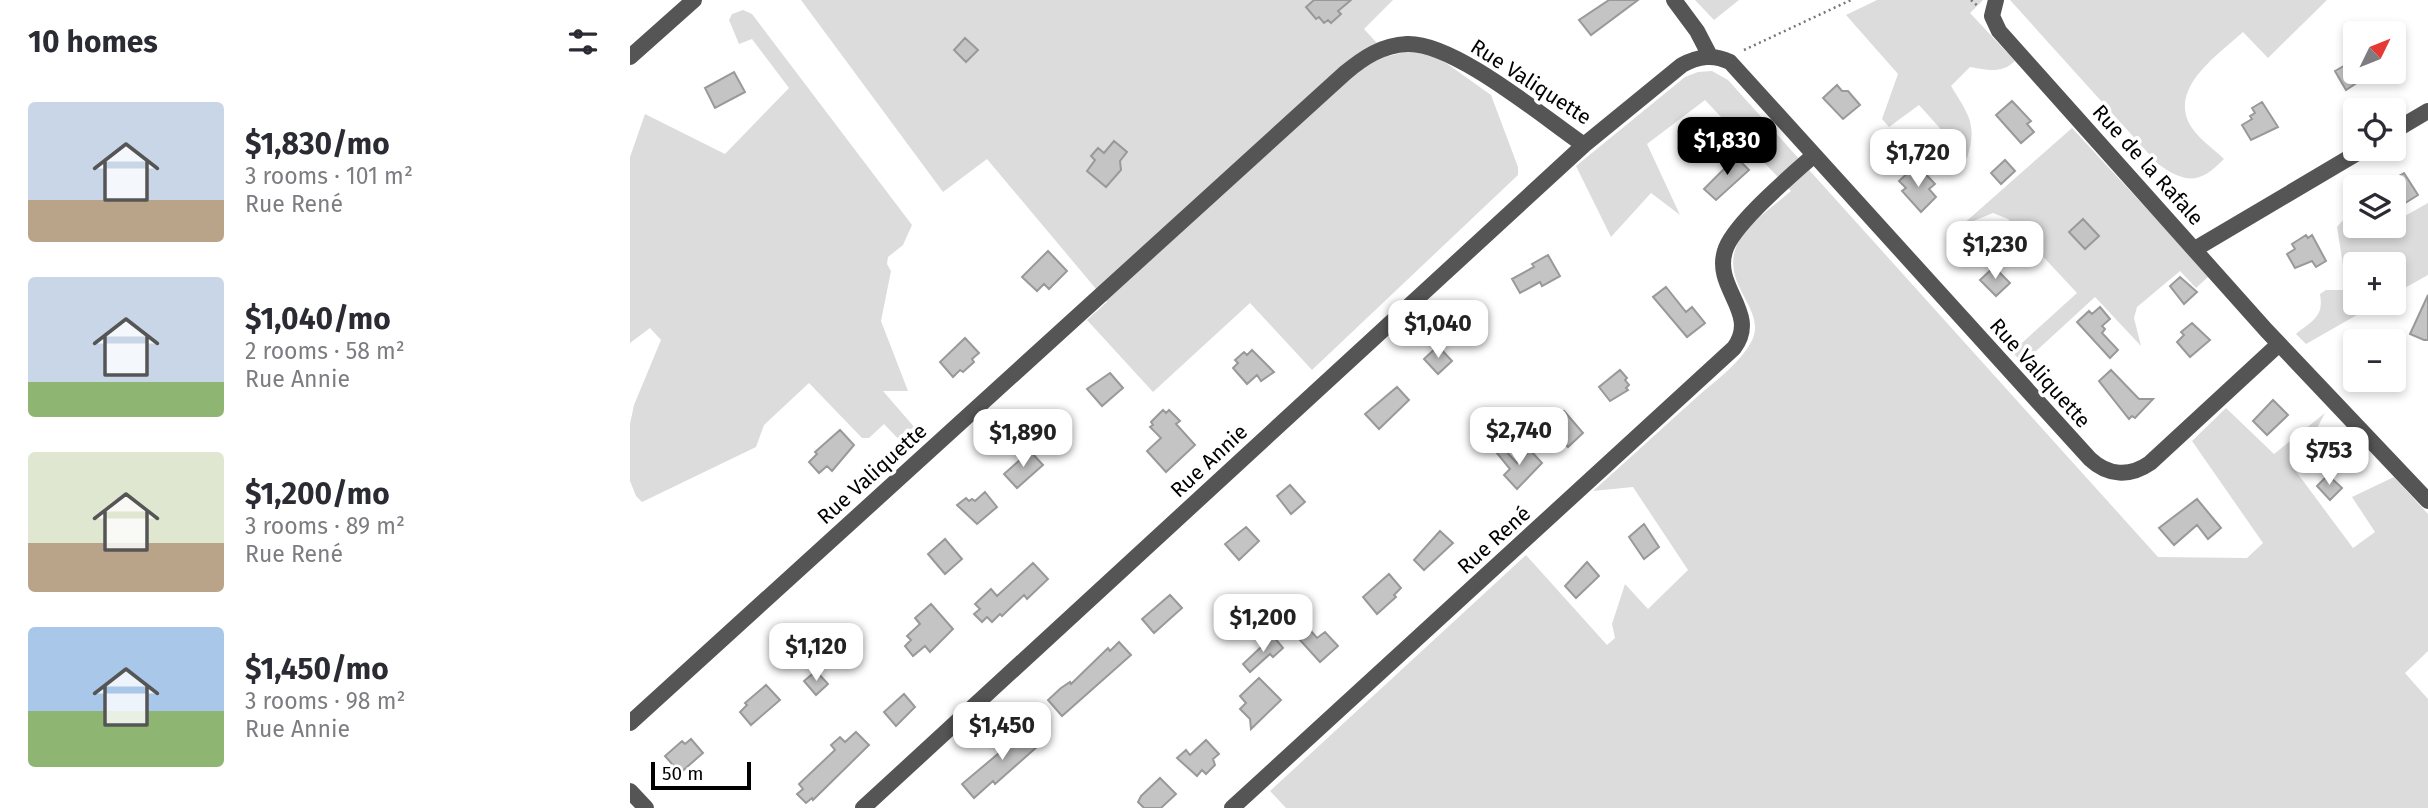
<!DOCTYPE html>
<html lang="en">
<head>
<meta charset="utf-8">
<style>
  :root { --surface:#fff; --page:#f2f2f3; --text:#2b2b33; --muted:#7c7c81; --accent:#000 }
  body { margin:0; font-family:"Fira Sans",sans-serif; background:var(--page); color:var(--text); height:100vh; display:flex; flex-direction:column; font-size:26px; white-space:nowrap }
  * { box-sizing:border-box; margin:0 }
  p { font-size:23px; color:var(--muted) }
  .icon { flex:none; width:38px; height:38px; fill:none; stroke:currentColor; stroke-width:2; stroke-linecap:round; stroke-linejoin:round }
  .map { position:relative; flex:1; overflow:hidden }
  .drawer { display:flex; flex-direction:column; background:var(--surface); width:630px }
  .drawer>* { flex:none }
  .needle { width:46px; rotate:47deg }
  .buttons { position:absolute; left:1713px; top:21px; display:grid; gap:14px }
  .buttons a { display:grid; place-items:center; width:63px; height:63px; border-radius:7px; background:var(--surface); box-shadow:0 4px 10px #0003; font-size:35px }
  .scale { position:absolute; left:21px; bottom:18px; width:100px; box-sizing:border-box; padding-left:7px; border:4px solid #000; border-top:0; font-size:19px; line-height:24px; white-space:nowrap; color:#000; -webkit-text-stroke:5px #fff; paint-order:stroke }
  .price { position:absolute; translate:-50% -60px; padding:0 16px; border-radius:14px; background:#fff; color:#222; font-size:23px; line-height:46px; filter:drop-shadow(0 2px 4px #0008) }
  .price::after { content:''; position:absolute; left:50%; top:42px; width:21px; height:16px; margin-left:-10px; background:inherit; clip-path:polygon(0 0,100% 0,50% 100%) }
  .price.current { background:var(--accent); color:#fff }
  ul { padding:0; list-style:none }
  li { display:flex; align-items:center; gap:21px; height:175px; padding:0 28px }
  li span { display:grid; place-items:center; flex:none; width:196px; height:140px; border-radius:7px; color:#555 }
  li>.icon { margin-inline-start:auto }
  span .icon { width:84px; height:84px; fill:#fffc; stroke-width:1 }
  li b { font-size:30px }
  h2 { display:flex; justify-content:space-between; align-items:center; height:84px; padding:0 28px; font-size:30px }
  main { display:flex; flex:1; min-height:0 }
  .map>svg:first-child { display:block }
  .green { fill:#dcdcdc }
  .building { fill:#c4c4c4; stroke:#999; stroke-width:2 }
  .lines { fill:none; stroke-linecap:round; stroke-linejoin:round }
  .path { stroke:#777; stroke-width:2.5; stroke-dasharray:2 3.5; stroke-linecap:butt }
  .minor { stroke:#555; stroke-width:16 }
  .labels { text-anchor:middle; stroke-width:7; stroke-linejoin:round; paint-order:stroke }
  .street-label { font-size:21px; fill:#000; stroke:#fff }
</style>
</head>
<body>
<main>
<section class="drawer">
<h2>10 homes<svg class="icon" aria-label="filters" viewBox="0 0 24 24"><path d="M4 7h16M4 17h16"/><circle cx="9" cy="7" r="2"/><circle cx="15" cy="17" r="2"/></svg></h2>
<ul>
<li><span style="background:linear-gradient(#c9d6e8 70%,#b9a48a 0)"><svg class="icon" aria-label="home" viewBox="0 0 24 24"><path d="M3 11l9-7 9 7M6 9v11h12V9"/></svg></span><div><b>$1,830/mo</b><p>3 rooms · 101 m²</p><p>Rue René</p></div></li>
<li><span style="background:linear-gradient(#c9d6e8 75%,#8fb573 0)"><svg class="icon" aria-label="home" viewBox="0 0 24 24"><path d="M3 11l9-7 9 7M6 9v11h12V9"/></svg></span><div><b>$1,040/mo</b><p>2 rooms · 58 m²</p><p>Rue Annie</p></div></li>
<li><span style="background:linear-gradient(#dfe7d0 65%,#b9a48a 0)"><svg class="icon" aria-label="home" viewBox="0 0 24 24"><path d="M3 11l9-7 9 7M6 9v11h12V9"/></svg></span><div><b>$1,200/mo</b><p>3 rooms · 89 m²</p><p>Rue René</p></div></li>
<li><span style="background:linear-gradient(#a9c7e8 60%,#8fb573 0)"><svg class="icon" aria-label="home" viewBox="0 0 24 24"><path d="M3 11l9-7 9 7M6 9v11h12V9"/></svg></span><div><b>$1,450/mo</b><p>3 rooms · 98 m²</p><p>Rue Annie</p></div></li>
</ul>
</section>
<div class="map">
<svg width="1798" height="808" viewBox="0 0 1798 808">
  <rect width="100%" height="100%" fill="#fff"/>
  <path class="green" d="M171,0H763L734,29L759,56L775,52L795,53L816,63L861,95L888,167V175L682,370L620,303L523,392L457,320L477,302L357,159L313,192Z
    M1065,0H1109L1084,20Z
    M1247,0H1353L1340,13L1385,61C1372,74 1357,70 1340,67L1321,86C1338,114 1348,124 1337,158L1289,105L1259,127L1252,119L1268,74L1216,15Z
    M1380,0H1697L1638,58L1613,32C1588,55 1536,89 1562,128C1570,140 1584,149 1594,159C1570,184 1556,184 1528,164Z
    M113,10L122,14L282,225L273,245L258,257L257,264L261,271L251,321L278,391H253L292,436L278,449L254,424L239,438H232L179,383L134,425L126,447L12,502L6,496L0,481V424L4,405L31,340L20,328L0,343V157L15,114L95,154L159,88L122,39L109,44L99,20L102,14Z
    M1082,71L1098,80L1528,557L1617,558L1633,543L1562,441L1596,408L1644,454L1695,413L1665,470L1723,548L1745,532L1722,497L1764,477L1798,514V651L1775,673L1798,699V808H656L640,791L896,555L977,645L985,638L982,624L995,584L1018,609L1058,570L1003,487L963,491C998,460 1032,428 1067,397C1085,381 1107,366 1120,344C1142,309 1084,284 1110,239C1121,221 1145,205 1161,191L1075,100L1017,144L1050,215L1021,193L981,237L946,166L1055,77L1068,72Z
    M1442,128L1579,276L1566,288L1550,271L1507,307L1504,318L1511,346L1465,297L1393,363L1382,352L1447,293L1378,219L1363,213L1331,226Z
    M1798,203V275L1764,294V264H1726V303H1748L1676,344L1666,334C1683,320 1694,317 1690,294L1696,290H1717L1707,227L1721,211L1726,226H1729L1736,238L1758,226H1764V222Z"/>
  <path class="building" d="M684,0H721L708,11L711,14L701,23L698,20L694,23L689,17L686,19L676,7Z
    M979,0H1008L961,35L949,20Z
    M335,38L348,50L336,62L324,50Z
    M1726,59V72H1743L1716,90L1705,71Z
    M104,72L115,92L85,108L75,88Z
    M1207,85L1212,91H1218L1230,105L1213,119L1193,98Z
    M1382,101L1401,121L1397,124L1404,132L1391,143L1366,115Z
    M1632,102L1648,127L1621,140L1612,125L1622,119L1620,116L1625,113L1622,108Z
    M1307,135L1318,147L1305,158L1295,146Z
    M484,141L497,152L490,161L491,170L476,187L457,171L465,160L461,156L468,148L474,153Z
    M1103,154L1119,170L1086,200L1074,189L1098,165L1095,161Z
    M1375,160L1385,171L1371,184L1361,173Z
    M1289,167L1305,184L1299,189L1306,197L1291,212L1272,191L1276,188L1269,181L1281,170L1284,172Z
    M1774,173L1788,195L1764,210V187H1750Z
    M1453,219L1469,236L1455,249L1439,232Z
    M1676,235L1678,238L1682,235L1696,261L1686,267L1682,261L1665,268L1657,254L1665,249L1662,244Z
    M1362,243L1372,253L1360,265L1350,254Z
    M418,251L437,271L419,289L414,284L407,291L392,277Z
    M918,255L930,276L912,286L910,282L890,293L882,279L904,267L902,264Z
    M1364,267L1380,283L1366,296L1350,280Z
    M1550,277L1567,292L1554,304L1540,286Z
    M1036,287L1056,312L1062,307L1075,323L1057,337L1023,297Z
    M1798,295V340H1794L1780,334Z
    M1470,307L1480,319L1472,326L1475,329L1472,333L1488,350L1480,358L1447,322L1459,311L1462,314Z
    M1562,323L1580,340L1560,357L1547,342L1554,335L1551,332Z
    M335,338L349,353L342,359L344,362L333,372L330,370L323,377L310,362Z
    M808,346L822,361L808,374L794,359Z
    M622,350L644,372L631,381L627,375L617,384L603,368L608,363L605,360L614,352L617,355Z
    M990,370L997,378L995,380L999,385L996,388L998,390L980,401L969,387Z
    M1481,370L1509,399H1523L1505,418L1502,416L1499,419L1469,381Z
    M480,373L493,388L472,406L457,389Z
    M767,387L779,400L749,429L735,414Z
    M1643,400L1658,415L1637,435L1623,421Z
    M533,410L536,413L539,410L550,421L546,424L565,445L536,472L517,451L531,438L520,427L523,425L521,422Z
    M934,411L953,433L938,447L918,426Z
    M210,430L224,445L202,471L197,466L189,473L179,462L187,454L185,452Z
    M872,447L887,463L900,450L912,463L887,489L874,475L880,469L866,452Z
    M400,451L413,465L387,488L374,474Z
    M1698,475L1712,488L1700,500L1687,486Z
    M660,485L675,502L661,514L647,496Z
    M355,492L367,507L347,524L327,505L336,498L339,501L342,499L345,501Z
    M1567,499L1591,528L1578,539L1567,525L1544,545L1529,528Z
    M1014,524L1029,547L1014,559L999,537Z
    M616,527L629,541L609,560L595,544Z
    M810,531L823,543L794,570L784,560Z
    M315,539L332,559L315,574L298,554Z
    M957,562L969,576L946,598L935,586Z
    M403,563L418,579L397,599L394,595L372,616L370,614L362,622L357,617L352,622L344,614L350,609L345,604L361,589L367,596Z
    M759,574L771,588L764,595L766,597L747,614L733,597Z
    M540,595L552,608L524,633L512,619Z
    M301,604L323,629L300,652L295,646L283,656L275,646L281,640L277,636L290,624L285,618Z
    M189,628L208,647L191,662L180,649H175V641Z
    M680,630L687,638L695,632L708,646L690,662L670,640Z
    M643,636L653,648L643,657L640,654L620,672L613,664Z
    M489,642L501,655L432,716L418,700L431,688L440,682L441,684L478,648L480,651Z
    M186,671L198,684L186,695L174,681Z
    M629,678L651,700L621,729L620,719L610,709L616,703L610,696Z
    M136,685L150,700L121,725L110,712L117,705L115,703Z
    M274,694L285,707L266,726L254,712Z
    M389,725L408,746L365,784L363,781L344,798L332,784L381,743L378,740L382,736L380,734Z
    M226,732L239,745L183,800L182,798L176,803L167,794L173,789L169,784L205,750L201,745L210,737L215,742Z
    M61,739L73,753L50,773L35,756L52,741L55,744Z
    M576,740L589,754L583,759L585,765L576,774L572,770L567,776L547,758L556,750L560,755Z
    M530,778L546,794L531,808H514L508,802L511,796Z"/>
  <g class="lines">
    <path class="path" d="M1341,0L1349,7
      M1114,50L1221,0"/>
    <path class="minor" d="M1044,0L1067,31L1080,56
      M1366,0L1362,16L1369,31L1636,330L1798,501
      M0,57L64,0
      M1764,131L1798,111
      M1565,249L1734,149
      M0,723L715,73C733,58 752,45 777,44C824,42 913,117 954,145L1052,65C1069,56 1083,54 1100,62L1460,459C1478,476 1500,477 1520,463L1649,344
      M0,791L16,808
      M233,808L954,145
      M602,808L1104,348C1130,313 1083,288 1095,251C1102,225 1162,175 1184,155"/>
  </g>
  <g class="labels">
    <g class="street-label">
      <text transform="translate(901 82) rotate(33)" y="7">Rue Valiquette</text>
      <text transform="translate(1518 165) rotate(48)" y="7">Rue de la Rafale</text>
      <text transform="translate(1410 373) rotate(48)" y="7">Rue Valiquette</text>
      <text transform="translate(579 461) rotate(-43)" y="7">Rue Annie</text>
      <text transform="translate(242 474) rotate(-42)" y="7">Rue Valiquette</text>
      <text transform="translate(864 540) rotate(-42)" y="7">Rue René</text>
    </g>
  </g>
</svg>
<div class="buttons">
<a><svg class="needle" viewBox="-14 -14 28 28"><path d="M0-13l5 13h-10z" fill="#e53935"/><path d="M0 13l5-13h-10z" fill="#7c7c81"/></svg></a>
<a><svg class="icon" aria-label="locate" viewBox="0 0 24 24"><circle cx="12" cy="12" r="6"/><path d="M12 2v4M12 18v4M2 12h4M18 12h4"/></svg></a>
<a><svg class="icon" aria-label="layers" viewBox="0 0 24 24"><path d="M12 4l9 5-9 5-9-5zM3 14l9 5 9-5"/></svg></a>
<a>+</a>
<a>−</a>
</div>
<div class="scale">50 m</div>
<b class="price current" style="left:1097px;top:177px">$1,830</b>
<b class="price" style="left:1288px;top:189px">$1,720</b>
<b class="price" style="left:1365px;top:281px">$1,230</b>
<b class="price" style="left:808px;top:360px">$1,040</b>
<b class="price" style="left:889px;top:467px">$2,740</b>
<b class="price" style="left:393px;top:469px">$1,890</b>
<b class="price" style="left:1699px;top:487px">$753</b>
<b class="price" style="left:633px;top:654px">$1,200</b>
<b class="price" style="left:186px;top:683px">$1,120</b>
<b class="price" style="left:372px;top:762px">$1,450</b>
</div>
</main>
</body>
</html>
